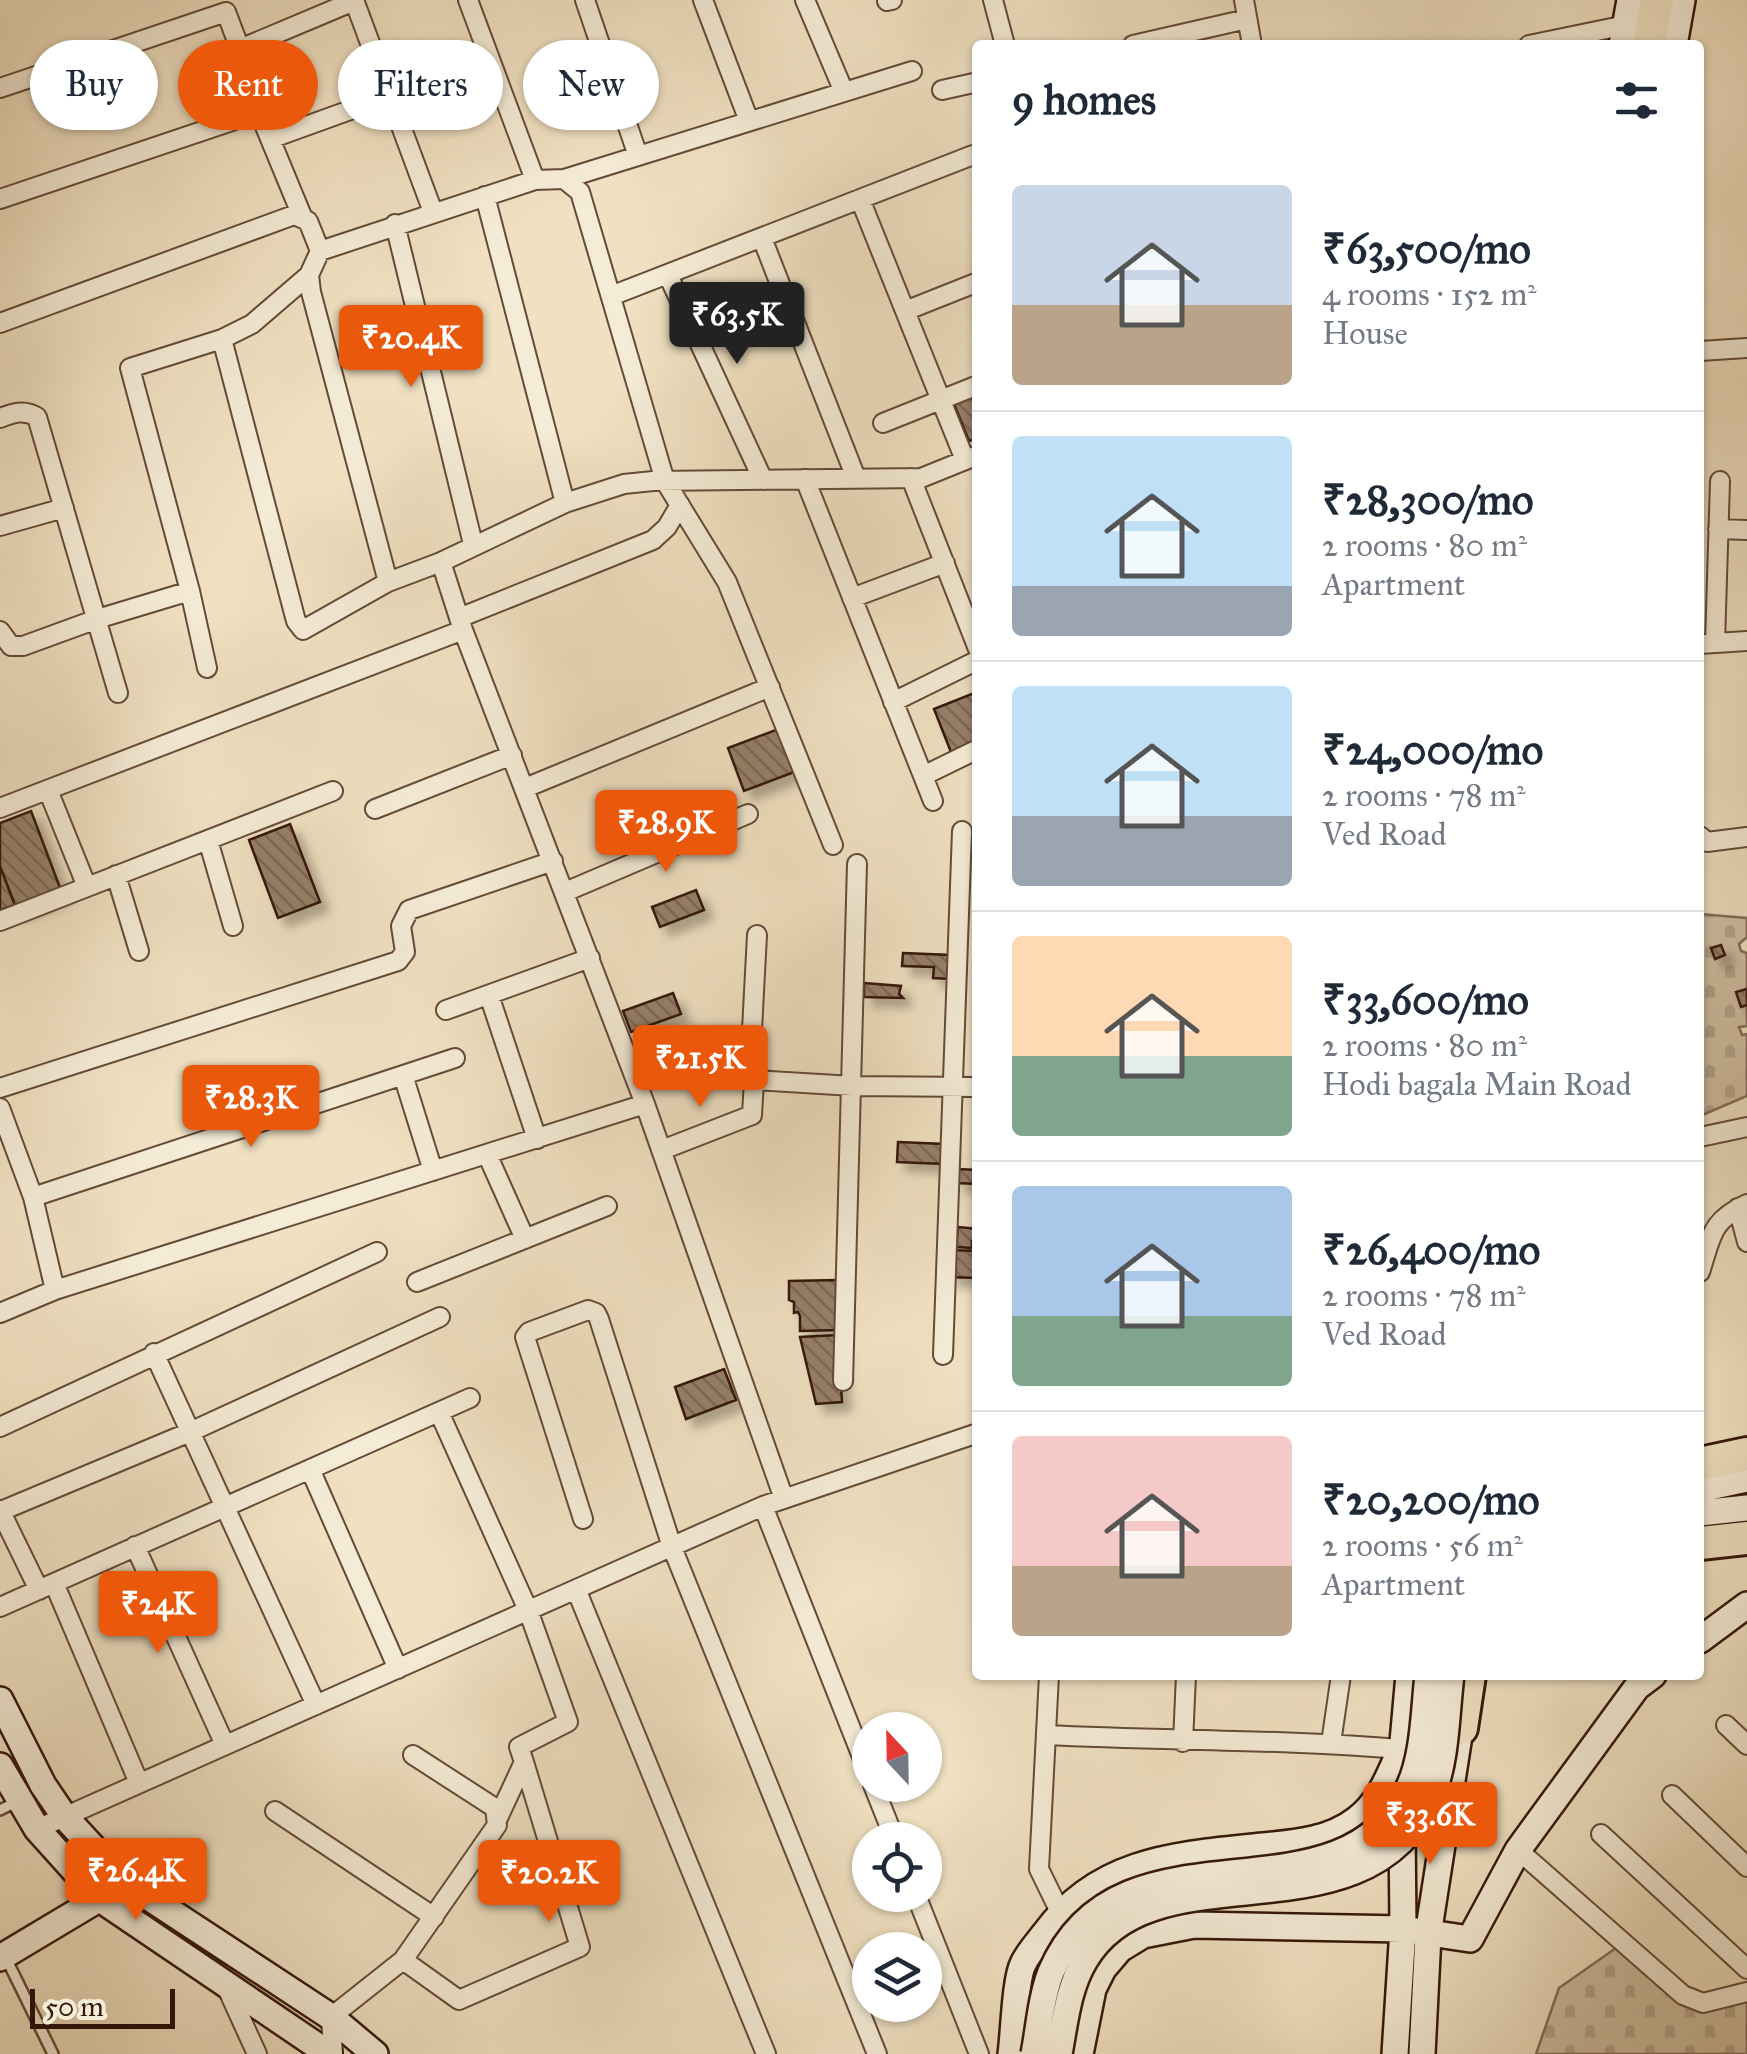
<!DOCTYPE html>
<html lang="en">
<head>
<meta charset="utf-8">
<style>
  :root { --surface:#fff; --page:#f2f2f3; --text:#1f2937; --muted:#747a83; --line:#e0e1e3; --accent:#ea580c }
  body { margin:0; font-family:"IM FELL Great Primer",serif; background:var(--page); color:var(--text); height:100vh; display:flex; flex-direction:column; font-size:38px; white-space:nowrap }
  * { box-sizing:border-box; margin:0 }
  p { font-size:32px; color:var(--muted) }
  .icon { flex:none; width:55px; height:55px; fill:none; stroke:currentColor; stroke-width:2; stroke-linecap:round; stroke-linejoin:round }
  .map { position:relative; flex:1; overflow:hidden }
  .details { position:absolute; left:972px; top:40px; width:732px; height:1640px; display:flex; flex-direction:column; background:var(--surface); border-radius:10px; box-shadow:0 2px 8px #0004 }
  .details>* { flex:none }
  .guide { position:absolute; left:30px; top:40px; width:792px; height:90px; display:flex; gap:20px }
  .needle { width:65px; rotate:338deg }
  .controls { position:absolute; left:852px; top:1712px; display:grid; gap:20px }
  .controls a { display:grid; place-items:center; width:90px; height:90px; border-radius:50%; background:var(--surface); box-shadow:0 2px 8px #0004; font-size:50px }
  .scale { position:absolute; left:30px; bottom:25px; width:145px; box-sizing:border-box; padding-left:10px; border:5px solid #351709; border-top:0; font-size:28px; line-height:35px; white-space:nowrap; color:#351709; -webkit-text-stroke:8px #f5ecd7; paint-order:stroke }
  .price { position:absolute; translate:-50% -85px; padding:0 22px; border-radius:10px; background:var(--accent); color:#fff; font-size:32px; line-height:65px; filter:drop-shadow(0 2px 5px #0008) }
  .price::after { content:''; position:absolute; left:50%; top:60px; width:30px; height:22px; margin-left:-15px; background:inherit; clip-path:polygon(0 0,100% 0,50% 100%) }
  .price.current { background:#222; color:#fff }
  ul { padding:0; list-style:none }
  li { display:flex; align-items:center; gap:30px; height:250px; padding:0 40px }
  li+li { border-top:2px solid var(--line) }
  li span { display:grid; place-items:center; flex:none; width:280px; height:200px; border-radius:10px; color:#555 }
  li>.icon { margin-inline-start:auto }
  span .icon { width:120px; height:120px; fill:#fffc; stroke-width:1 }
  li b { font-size:42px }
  h2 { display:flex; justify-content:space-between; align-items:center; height:120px; padding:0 40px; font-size:42px }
  .tag { padding:0 35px; border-radius:45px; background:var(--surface); box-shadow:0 2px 8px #0004; font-size:35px; line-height:90px }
  .tag.current { background:var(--accent); color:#fff }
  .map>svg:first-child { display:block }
  .cemetery { fill:url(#cemetery-stones); stroke:#826b56; stroke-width:2.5 }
  .building { fill:url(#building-back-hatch); stroke:#351709; stroke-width:2.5; filter:url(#shadow) }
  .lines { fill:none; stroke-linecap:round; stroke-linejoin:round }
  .lane-casing { stroke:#644a37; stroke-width:14 }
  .street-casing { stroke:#644a37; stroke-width:22 }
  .secondary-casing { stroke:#351709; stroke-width:30 }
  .highway-casing { stroke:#351709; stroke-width:38 }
  .path { stroke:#351709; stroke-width:4; stroke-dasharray:8 5; stroke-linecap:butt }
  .lane { stroke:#f5ecd7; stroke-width:9 }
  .street { stroke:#f5ecd7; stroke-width:18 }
  .secondary { stroke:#f5ecd7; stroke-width:25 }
  .highway { stroke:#f0e1c2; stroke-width:32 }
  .secondary-bridge-casing { stroke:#351709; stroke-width:30; stroke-linecap:butt }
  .secondary-bridge { stroke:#f5ecd7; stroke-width:25 }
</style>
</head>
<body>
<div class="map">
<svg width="1747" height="2054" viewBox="0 0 1747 2054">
  <defs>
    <pattern id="cemetery-stones" width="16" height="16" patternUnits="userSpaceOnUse" patternTransform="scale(2.5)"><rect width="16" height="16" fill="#d0bfa3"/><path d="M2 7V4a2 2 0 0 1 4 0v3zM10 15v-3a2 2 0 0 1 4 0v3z" fill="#b3a38b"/></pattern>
    <pattern id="building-back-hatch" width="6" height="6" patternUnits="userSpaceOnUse" patternTransform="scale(2.5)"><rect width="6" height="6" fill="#968069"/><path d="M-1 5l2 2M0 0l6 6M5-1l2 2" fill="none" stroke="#7b6855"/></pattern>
    <filter id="shadow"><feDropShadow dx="9" dy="9" stdDeviation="5" flood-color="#0004"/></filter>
  </defs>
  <rect width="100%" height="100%" fill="#f0e1c2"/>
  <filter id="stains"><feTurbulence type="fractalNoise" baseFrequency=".002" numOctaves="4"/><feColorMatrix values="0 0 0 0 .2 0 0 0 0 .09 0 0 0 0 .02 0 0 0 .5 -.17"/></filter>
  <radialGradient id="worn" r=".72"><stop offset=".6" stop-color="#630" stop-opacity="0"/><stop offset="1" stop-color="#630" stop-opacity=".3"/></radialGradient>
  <path class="cemetery" d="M1700,914L1747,918V937L1739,944L1741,951L1747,953V989L1737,992L1741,1007L1747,1005V1026L1739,1027L1742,1035L1747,1034V1096L1700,1116Z
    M1616,1948L1681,1999L1747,1996V2054H1536L1559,1988Z"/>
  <path class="building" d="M978,388V438L969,441L952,399Z
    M974,693L978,702V741L951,752L934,709Z
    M781,728L797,771L744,791L728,748Z
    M31,811L62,893L17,911L0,866V823Z
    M290,824L320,902L278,918L249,840Z
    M0,866L15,905L0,910Z
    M696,890L704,910L660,927L652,907Z
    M1721,945L1725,955L1715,959L1711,948Z
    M903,953L951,955L950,979L933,978L934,967L902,966Z
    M864,983L901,986L899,994L903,998L864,997Z
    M1747,989V1005L1741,1007L1736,992Z
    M673,993L681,1014L631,1032L623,1011Z
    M898,1142L945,1144L944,1164L897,1162Z
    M957,1169L978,1170V1184L956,1183Z
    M958,1227L978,1229V1241H972V1248L956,1247Z
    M950,1250L978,1251V1278L948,1277Z
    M837,1280L838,1330L800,1331V1316L798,1312L794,1313V1302L789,1300V1281Z
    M838,1335L842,1402L816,1404L800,1337Z
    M724,1369L736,1400L686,1419L675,1387Z"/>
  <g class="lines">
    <defs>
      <path id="lane" d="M0,1810L16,1802
        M6,1958L53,2054"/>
      <path id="street" d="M354,0L433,212
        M468,0L535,180
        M585,0L638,156
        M703,0L749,121
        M805,0L844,92
        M993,0L1005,45
        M1244,0L1252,45
        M887,1L892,0
        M1133,45L1247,19
        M1529,45L1626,25
        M0,88L226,12L240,49L354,1
        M942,90L978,82
        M270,139L389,96
        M564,179L912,71
        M485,196L565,503
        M0,199L259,112L302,216
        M860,199L965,460
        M395,224L473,544
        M762,238L856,478
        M668,275L763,480
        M611,296L973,155
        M905,311L978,282
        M0,323L294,215L308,221L320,251
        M222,339L296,621L303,630L388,582L441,562L565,503L624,484L653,481L921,478L978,455
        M1700,351L1747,348
        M0,418C13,413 24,409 37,417L118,693
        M883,423L978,385
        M911,478L978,649
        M805,479L933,801
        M0,526L64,508
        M1718,529L1747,530
        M441,562L463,630L645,1104L784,1499
        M388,582L311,292L309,275L320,251L535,180L564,179L580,192L665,481L727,582L833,845
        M852,598L945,563
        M459,618L653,540L667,527L680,505
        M0,631L11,646H23L97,619L190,591
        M1715,643L1720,481
        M1700,644L1747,641
        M207,668L190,591L130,368L222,339L252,324L309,275
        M893,702L978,660
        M923,776L978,749
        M525,788L770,687
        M48,790L87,887
        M0,808L463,630
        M375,809L512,755
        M1700,836L1707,842L1747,837
        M208,840L233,926
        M116,875L139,951
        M565,892L748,814
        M0,921L333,791
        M757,935L750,1068L754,1080L853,1086L978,1087
        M489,995L537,1139
        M446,1010L590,958
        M403,1075L433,1171
        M0,1088L398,961L405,952L401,926L409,910L553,861
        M0,1108L33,1197L55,1290
        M1700,1137L1747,1127
        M662,1150L752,1115L754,1080
        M487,1154L525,1239
        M33,1197L455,1058
        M1738,1208L1747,1242
        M1700,1272C1712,1236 1710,1221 1747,1204
        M417,1282L607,1206
        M0,1313L55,1290L645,1104
        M154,1353L316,1705
        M943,1355L962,831
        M843,1381L857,864
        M439,1412L528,1610L568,1722L519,1747L524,1762L498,1818
        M0,1427L377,1252
        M310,1469L398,1669
        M763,1506L870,1777
        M0,1510L39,1590
        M1,1511L190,1432L440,1317
        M583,1519L525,1337L529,1332L588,1310L596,1313L599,1319L672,1547L877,2054
        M135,1546L225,1745
        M54,1583L139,1783
        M576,1589L766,2054
        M0,1607L470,1398
        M1049,1675L1039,1869L1060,1912L1069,1920
        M1726,1725L1747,1745
        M1046,1735C1164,1741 1283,1739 1401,1749
        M1183,1742L1186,1675
        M1331,1743L1341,1675
        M873,1785L895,1840
        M1672,1795L1747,1867
        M275,1811L434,1917
        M37,1829L763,1506L978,1433
        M1601,1834L1747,1969
        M1518,1850L1683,1995L1703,2003L1747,1992
        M916,1895L979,2054
        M403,1960L459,2000L580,1947L524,1762
        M226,1986L257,2054
        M333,2054L331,2017L403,1960L497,1825L495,1808L413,1755"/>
      <path id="secondary" d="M1622,45L1630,0
        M1674,45L1682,0
        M1700,1489L1747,1479
        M1700,1513L1747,1508
        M1700,1640L1747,1605
        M0,1700L43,1785L64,1816L124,1881L331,2017L375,2054
        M1401,1764L1409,1675
        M0,1766L37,1829L100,1899L329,2054
        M0,1958L112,1891
        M1011,2054C1014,2033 1015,1980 1023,1964C1028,1953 1038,1942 1045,1933C1100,1858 1179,1855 1263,1846C1296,1843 1330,1840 1357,1819C1380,1802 1389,1775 1401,1749
        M1080,2054L1093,1989L1103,1969L1120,1949L1143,1935L1194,1925L1403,1929L1470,1939L1518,1850L1637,1687L1653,1675
        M1395,2054L1403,1929L1402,1824
        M1422,2054L1428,1935L1463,1710"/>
      <path id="highway" d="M1649,45L1657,0
        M1700,1464L1747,1454
        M1700,1543L1747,1538
        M1461,1728L1469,1675"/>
    </defs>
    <use href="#lane" class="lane-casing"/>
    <use href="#street" class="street-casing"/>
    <use href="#secondary" class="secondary-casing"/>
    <use href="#highway" class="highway-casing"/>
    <path class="path" d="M1700,1004H1702"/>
    <use href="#lane" class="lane"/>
    <use href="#street" class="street"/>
    <use href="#secondary" class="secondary"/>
    <use href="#highway" class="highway"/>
    <defs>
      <path id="secondary-bridge" d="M1034,2054C1039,2028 1041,1997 1051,1972C1120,1809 1340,1933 1409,1787C1424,1755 1424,1710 1428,1675
        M1059,2054C1065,2022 1068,1988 1085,1960C1154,1842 1367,1948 1432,1795C1447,1758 1446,1714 1451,1675"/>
    </defs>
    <use href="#secondary-bridge" class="secondary-bridge-casing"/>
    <use href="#secondary-bridge" class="secondary-bridge"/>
  </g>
  <rect width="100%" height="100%" filter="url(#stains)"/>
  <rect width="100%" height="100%" fill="url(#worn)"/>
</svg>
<div class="controls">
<a><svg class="needle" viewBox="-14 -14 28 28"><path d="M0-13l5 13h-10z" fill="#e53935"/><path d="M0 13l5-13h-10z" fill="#747a83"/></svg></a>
<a><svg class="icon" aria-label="locate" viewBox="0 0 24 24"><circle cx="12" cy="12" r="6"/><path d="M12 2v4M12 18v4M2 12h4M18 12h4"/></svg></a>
<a><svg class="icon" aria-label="layers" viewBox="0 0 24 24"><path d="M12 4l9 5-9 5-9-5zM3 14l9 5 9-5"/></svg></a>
</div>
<div class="scale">50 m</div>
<b class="price current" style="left:737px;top:367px">₹63.5K</b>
<b class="price" style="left:411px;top:390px">₹20.4K</b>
<b class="price" style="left:666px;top:875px">₹28.9K</b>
<b class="price" style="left:700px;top:1110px">₹21.5K</b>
<b class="price" style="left:251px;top:1150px">₹28.3K</b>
<b class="price" style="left:158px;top:1656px">₹24K</b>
<b class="price" style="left:1430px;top:1867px">₹33.6K</b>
<b class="price" style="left:136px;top:1923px">₹26.4K</b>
<b class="price" style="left:549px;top:1925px">₹20.2K</b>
<div class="guide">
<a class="tag">Buy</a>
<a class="tag current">Rent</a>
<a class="tag">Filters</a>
<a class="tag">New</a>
</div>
<section class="details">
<h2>9 homes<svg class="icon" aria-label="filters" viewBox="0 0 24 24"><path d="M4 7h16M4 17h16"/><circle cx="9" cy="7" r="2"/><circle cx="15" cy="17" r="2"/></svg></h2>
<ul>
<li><span style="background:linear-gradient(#c9d6e8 60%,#b9a48a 0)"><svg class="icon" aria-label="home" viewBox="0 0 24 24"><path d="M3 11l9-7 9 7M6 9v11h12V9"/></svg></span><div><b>₹63,500/mo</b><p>4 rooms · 152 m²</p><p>House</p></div></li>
<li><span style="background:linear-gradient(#bfe0f5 75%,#9aa5b1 0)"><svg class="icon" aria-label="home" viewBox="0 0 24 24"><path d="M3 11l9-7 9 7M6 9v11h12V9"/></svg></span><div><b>₹28,300/mo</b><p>2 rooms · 80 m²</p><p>Apartment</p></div></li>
<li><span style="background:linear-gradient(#bfe0f5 65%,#9aa5b1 0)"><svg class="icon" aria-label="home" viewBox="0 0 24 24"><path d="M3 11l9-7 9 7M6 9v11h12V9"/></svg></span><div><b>₹24,000/mo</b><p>2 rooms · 78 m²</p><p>Ved Road</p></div></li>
<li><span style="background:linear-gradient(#ffd9b3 60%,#7fa58c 0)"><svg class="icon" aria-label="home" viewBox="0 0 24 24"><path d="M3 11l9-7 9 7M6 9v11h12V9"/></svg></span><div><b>₹33,600/mo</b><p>2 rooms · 80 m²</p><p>Hodi bagala Main Road</p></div></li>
<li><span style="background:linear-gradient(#a9c7e8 65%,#7fa58c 0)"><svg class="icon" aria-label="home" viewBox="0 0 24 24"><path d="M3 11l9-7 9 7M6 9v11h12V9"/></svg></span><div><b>₹26,400/mo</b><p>2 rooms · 78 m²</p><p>Ved Road</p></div></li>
<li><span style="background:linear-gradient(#f6c9c9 65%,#b9a48a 0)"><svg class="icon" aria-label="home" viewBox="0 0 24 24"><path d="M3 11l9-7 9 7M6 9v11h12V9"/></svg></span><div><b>₹20,200/mo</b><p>2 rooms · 56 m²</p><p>Apartment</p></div></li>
</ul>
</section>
</div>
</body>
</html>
